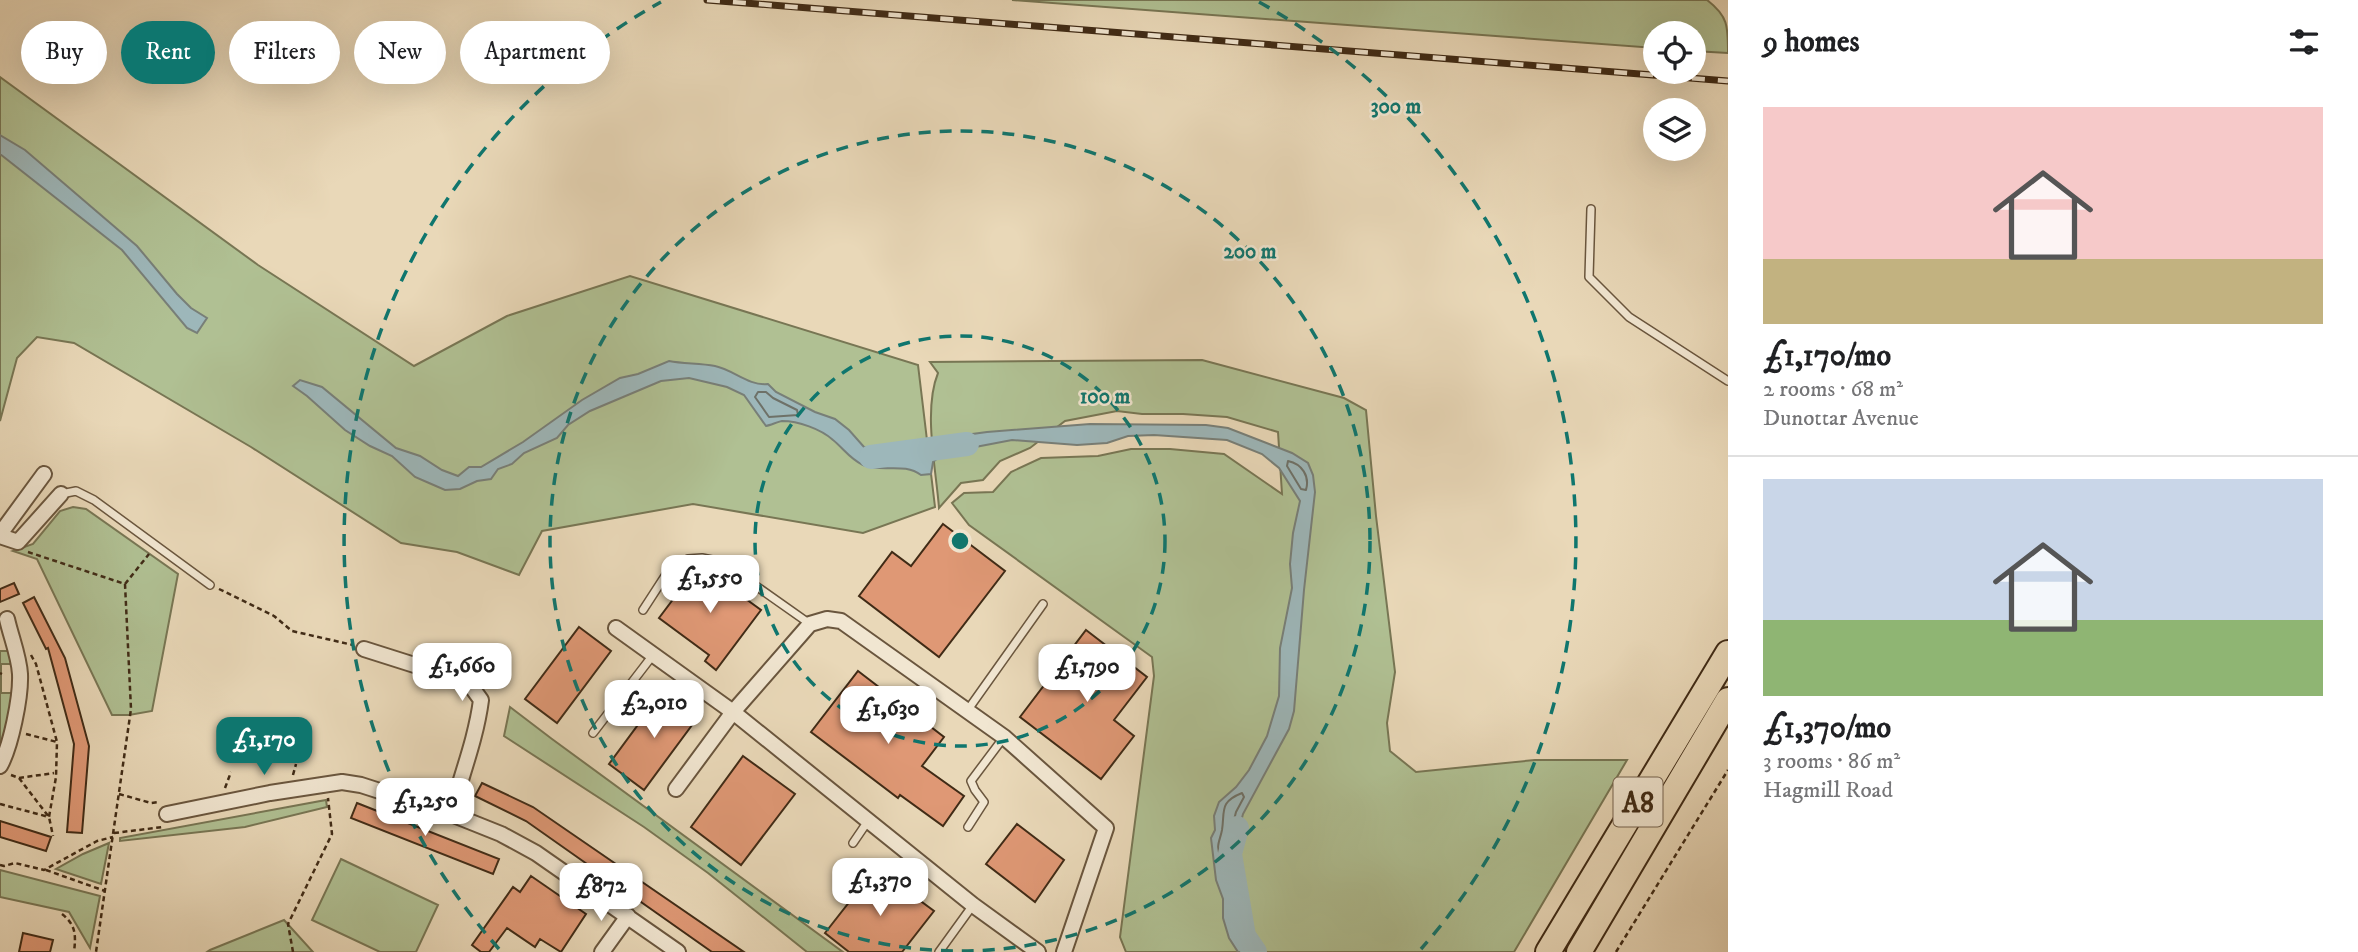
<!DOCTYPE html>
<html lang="en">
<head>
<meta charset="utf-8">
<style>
  :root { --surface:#fff; --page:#f6f6f6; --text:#202124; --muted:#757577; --line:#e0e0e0; --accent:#0f766e }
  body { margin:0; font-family:"IM FELL DW Pica",serif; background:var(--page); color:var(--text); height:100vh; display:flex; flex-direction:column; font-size:26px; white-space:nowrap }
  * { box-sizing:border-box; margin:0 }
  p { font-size:23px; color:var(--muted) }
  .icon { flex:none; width:38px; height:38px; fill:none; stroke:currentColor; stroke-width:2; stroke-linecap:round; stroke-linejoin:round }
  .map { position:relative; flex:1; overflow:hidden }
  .sheet { display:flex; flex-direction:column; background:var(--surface); width:630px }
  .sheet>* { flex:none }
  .hud { position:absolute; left:21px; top:21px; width:665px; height:63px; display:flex; gap:14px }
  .fabs { position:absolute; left:1643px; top:21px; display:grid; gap:14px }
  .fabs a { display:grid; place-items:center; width:63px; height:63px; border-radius:50%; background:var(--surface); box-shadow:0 7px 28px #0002; font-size:35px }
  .price { position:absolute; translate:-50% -60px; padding:0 16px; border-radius:14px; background:#fff; color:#222; font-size:23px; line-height:46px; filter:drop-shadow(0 2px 4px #0008) }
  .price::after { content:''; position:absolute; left:50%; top:42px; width:21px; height:16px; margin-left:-10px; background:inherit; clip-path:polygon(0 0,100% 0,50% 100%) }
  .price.selected { background:var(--accent); color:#fff }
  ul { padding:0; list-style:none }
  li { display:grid; align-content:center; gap:14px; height:371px; padding:0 35px }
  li+li { border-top:2px solid var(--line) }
  li span { display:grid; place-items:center; height:217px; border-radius:0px; color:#555 }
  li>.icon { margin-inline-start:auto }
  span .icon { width:126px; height:126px; fill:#fffc; stroke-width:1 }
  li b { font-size:30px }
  h2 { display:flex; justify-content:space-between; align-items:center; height:84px; padding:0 35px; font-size:30px }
  .chip { padding:0 24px; border-radius:32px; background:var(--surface); box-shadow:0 7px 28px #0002; font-size:24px; line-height:63px }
  .chip.selected { background:var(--accent); color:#fff }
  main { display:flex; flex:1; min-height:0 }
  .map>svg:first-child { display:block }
  .green { fill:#b0c093; stroke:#787654; stroke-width:2 }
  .water { fill:#9db7ba; stroke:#787f78; stroke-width:2 }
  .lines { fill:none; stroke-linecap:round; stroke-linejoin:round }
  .shore { stroke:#6e7168; stroke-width:2 }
  .river { stroke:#9db7ba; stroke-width:24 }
  .building { fill:#df9875; stroke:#402b16; stroke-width:2 }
  .service-casing { stroke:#6a563e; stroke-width:10 }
  .minor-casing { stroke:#6a563e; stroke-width:18 }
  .trunk-casing { stroke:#402b16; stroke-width:28 }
  .path { stroke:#402b16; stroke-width:2.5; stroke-dasharray:5 3.5; stroke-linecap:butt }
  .service { stroke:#f1e6d1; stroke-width:7 }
  .minor { stroke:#f1e6d1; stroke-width:14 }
  .trunk { stroke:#e9d8b8; stroke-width:24 }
  .rail-casing { stroke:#402b16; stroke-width:7 }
  .rail { stroke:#f1e6d1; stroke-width:4.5; stroke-dasharray:13; stroke-linecap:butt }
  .ring { fill:none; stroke:#0f766e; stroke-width:3.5; stroke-dasharray:12 9 }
  .labels { text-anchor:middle; stroke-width:5; stroke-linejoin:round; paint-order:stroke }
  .shield { fill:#f1e6d1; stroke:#75634e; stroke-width:2 }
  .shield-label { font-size:28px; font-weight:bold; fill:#402b16 }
  .centre { fill:#0f766e; stroke:#f1e6d1; stroke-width:3.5 }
  .ring-label { font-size:21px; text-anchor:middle; font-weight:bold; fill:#0f766e; stroke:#f1e6d1; stroke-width:5; stroke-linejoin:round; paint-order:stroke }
</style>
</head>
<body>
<main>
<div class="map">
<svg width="1728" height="952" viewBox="0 0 1728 952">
  <rect width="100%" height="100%" fill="#e9d8b8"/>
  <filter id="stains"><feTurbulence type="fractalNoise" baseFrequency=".00286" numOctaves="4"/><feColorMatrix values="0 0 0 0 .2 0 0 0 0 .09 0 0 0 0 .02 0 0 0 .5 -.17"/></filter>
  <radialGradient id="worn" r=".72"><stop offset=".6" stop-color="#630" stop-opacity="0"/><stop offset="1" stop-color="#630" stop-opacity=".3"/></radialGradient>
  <path class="green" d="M1012,0H1707C1728,16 1728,26 1728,53L1694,51V33H1656L1655,48Z
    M0,77L258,265L414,366L507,316L630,276L918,365L935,507L863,533L693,504L542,531L519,575L457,552L401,543L251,447L74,343L37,337L17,358L0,421Z
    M1202,360L1344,398L1366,410L1376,516L1395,672L1387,723L1390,751L1416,772L1535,760H1627L1514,952H1126L1120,937L1154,676L1152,657L969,525L952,503L964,493L993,492L1011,472L1041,458L1098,456L1131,449H1170L1224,454L1282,494L1278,432L1227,417L1183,414H1142L1117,411L1065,421L1030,448L1000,461L983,480L961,483L939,508C936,468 923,410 938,373L930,362Z
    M73,507L86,509L178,574L152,711L129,715H112L37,559L13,551L33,544L60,511Z
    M0,651H10L11,664H1V693H15L0,760Z
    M510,707L552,739L843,952H807L708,873L644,827L504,736Z
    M326,800L327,807L245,827L120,841V838Z
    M109,843L101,884L56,869L83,854Z
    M341,859L438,905L416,952H380L312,920Z
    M0,870L100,896L90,948L69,912L0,897Z
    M284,920L313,952H207L210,950Z"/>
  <path class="water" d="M0,135L25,150L137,246L177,294L191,308L207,318L197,333L187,328L122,250L0,154Z
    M669,361C684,364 699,363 715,366C734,370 748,386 768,384L776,392L815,412L835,419L849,430L864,447L888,449L923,457L950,437L987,432L1090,424L1206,425L1228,428L1292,453L1308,463L1313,475L1315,492L1304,590L1294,711L1289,729L1243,814L1227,874L1234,897L1260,952H1238L1229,938L1223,918V899L1216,880L1211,838L1215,830L1214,816L1219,802L1236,787L1249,770L1267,736L1279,696L1280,648L1292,588L1290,564L1293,533L1300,501L1279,468L1262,454L1227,440L1154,435L1128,436L1107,443L1077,445L1012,440L944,453L933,462L931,474L921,475C904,462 882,473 863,465C850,459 843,448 833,440C821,429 798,421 782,421C777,422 771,425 766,426L744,395L727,387L689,378L661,381L590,411L568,425L557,438L524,453L512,464L498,469L491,479L477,481L460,489L445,490L429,483L415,477L392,456L370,446L345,430L307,396L293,386L300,380L322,387L396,448L420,456L442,470L458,476L469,467H481L523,442L582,400L620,378L638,374Z"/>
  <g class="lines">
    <path class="shore" d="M758,392H766L773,398L797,410L798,415L769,417L755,397Z
      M1288,461C1302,464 1310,476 1306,490L1301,489L1287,466Z
      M1242,793L1244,797L1236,812L1225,855L1221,857C1215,846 1220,841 1222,830C1225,811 1219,802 1242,793Z"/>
    <path class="river" d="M871,457L967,444
      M1237,828L1230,854L1244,936L1255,952"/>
  </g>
  <path class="building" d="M943,524L1005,571L939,657L859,596L892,552L911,566Z
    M699,565L761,610L716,670L705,661L709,655L659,618Z
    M14,583L19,594L0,602V589Z
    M34,597L65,658L89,746L82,833L67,832L74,744L48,648L46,649L23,603Z
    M579,627L611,651L557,723L525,699Z
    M1086,630L1147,677L1114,720L1134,736L1101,779L1020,717Z
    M858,671L944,737L922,766L964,796L943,826L900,795L898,798L811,732Z
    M663,691L698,717L644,790L609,764Z
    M743,756L795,794L741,865L691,827Z
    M482,783L533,807L744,952H712L526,821L475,796Z
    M357,803L499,859L493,874L351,818Z
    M0,821L51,837L46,851L0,837Z
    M1017,824L1064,860L1035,902L986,864Z
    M876,868L934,911L902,952H849L825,933Z
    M531,876L586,914L561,952L540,939L535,947L507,928L489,952H481L472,945L513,887L520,892Z
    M23,933L53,940L50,952H19Z"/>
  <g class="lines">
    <defs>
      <path id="service" d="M1591,209L1589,277L1629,317L1728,381
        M61,494L76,491L94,500L210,585
        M643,610L667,573L688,559L702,558L722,562L810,624
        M967,711L1043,604
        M593,733L653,655
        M968,827L984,802L975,790L971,781L1004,737
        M853,843L868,821
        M939,952L973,905"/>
      <path id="minor" d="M0,534L44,474
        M0,536L18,542L61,494
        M616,628L733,712L973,905L1038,952
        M364,649L468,682L481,700C476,739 461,776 451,814
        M0,766C11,746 21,697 20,674C19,656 11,637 7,619
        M676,789L733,712L810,624L827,619L841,621L1004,737L1106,828L1064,952
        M167,814L270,793L342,782L361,785L451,814L501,834L536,853L678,952
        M602,952L628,916"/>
      <path id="trunk" d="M1548,952L1728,653
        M1579,952L1728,700"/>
    </defs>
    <use href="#service" class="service-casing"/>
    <use href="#minor" class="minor-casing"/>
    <use href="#trunk" class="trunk-casing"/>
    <path class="path" d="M28,552L125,584L131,709L96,952
      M125,584L149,554
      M219,589L274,616L292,631L353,645
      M0,673L2,674
      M26,734L57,742
      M11,775L19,778L49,817L53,836
      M293,775L296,764
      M19,778L54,773
      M225,788L231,772
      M119,794L151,803L160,802
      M0,804L49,817L56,777L57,742L36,664L31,655
      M114,833L163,827
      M0,865L4,866L15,863L44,870L97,841L113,837
      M46,870L105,891
      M62,914C76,925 76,935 74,952
      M293,952L288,924L332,834L328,798
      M1616,952L1728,770"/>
    <use href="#service" class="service"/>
    <use href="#minor" class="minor"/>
    <use href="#trunk" class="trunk"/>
    <defs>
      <path id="rail" d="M707,0L1728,81"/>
    </defs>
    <use href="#rail" class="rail-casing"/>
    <use href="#rail" class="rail"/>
  </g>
  <g class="ring">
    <circle cx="960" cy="541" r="205"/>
    <circle cx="960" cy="541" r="410"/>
    <path d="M499 949A616 616 0 0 1 661 2M1259 2A616 616 0 0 1 1421 949"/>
  </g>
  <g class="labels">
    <rect class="shield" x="1613.5" y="777.5" width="49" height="49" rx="5"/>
    <g class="shield-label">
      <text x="1638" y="812">A8</text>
    </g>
  </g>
  <circle cx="960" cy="541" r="10" class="centre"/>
  <g class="ring-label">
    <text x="1396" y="113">300 m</text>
    <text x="1250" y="258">200 m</text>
    <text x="1105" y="403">100 m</text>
  </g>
  <rect width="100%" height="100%" filter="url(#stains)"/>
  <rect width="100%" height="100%" fill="url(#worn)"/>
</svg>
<div class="fabs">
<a><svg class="icon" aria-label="locate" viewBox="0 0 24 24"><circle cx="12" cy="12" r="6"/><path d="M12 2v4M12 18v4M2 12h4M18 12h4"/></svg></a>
<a><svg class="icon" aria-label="layers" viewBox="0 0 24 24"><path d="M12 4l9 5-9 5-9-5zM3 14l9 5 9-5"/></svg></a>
</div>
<b class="price" style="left:710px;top:615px">£1,550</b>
<b class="price" style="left:462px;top:703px">£1,660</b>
<b class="price" style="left:1087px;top:704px">£1,790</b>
<b class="price" style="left:654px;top:740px">£2,010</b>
<b class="price" style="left:888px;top:746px">£1,630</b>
<b class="price selected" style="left:264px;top:777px">£1,170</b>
<b class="price" style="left:425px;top:838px">£1,250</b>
<b class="price" style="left:880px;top:918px">£1,370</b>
<b class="price" style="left:601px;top:923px">£872</b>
<div class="hud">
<a class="chip">Buy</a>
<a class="chip selected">Rent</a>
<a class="chip">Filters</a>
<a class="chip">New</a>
<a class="chip">Apartment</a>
</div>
</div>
<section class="sheet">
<h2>9 homes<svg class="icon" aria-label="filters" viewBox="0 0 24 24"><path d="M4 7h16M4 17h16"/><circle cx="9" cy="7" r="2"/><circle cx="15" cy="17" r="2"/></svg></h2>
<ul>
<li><span style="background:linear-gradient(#f6c9c9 70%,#c2b280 0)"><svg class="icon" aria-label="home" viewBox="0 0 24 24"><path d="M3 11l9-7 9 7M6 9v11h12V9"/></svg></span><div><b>£1,170/mo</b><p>2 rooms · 68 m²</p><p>Dunottar Avenue</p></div></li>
<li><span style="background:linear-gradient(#c9d6e8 65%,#8fb573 0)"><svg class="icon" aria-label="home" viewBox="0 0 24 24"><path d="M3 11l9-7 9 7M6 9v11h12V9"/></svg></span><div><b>£1,370/mo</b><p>3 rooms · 86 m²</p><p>Hagmill Road</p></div></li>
</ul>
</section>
</main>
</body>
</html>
